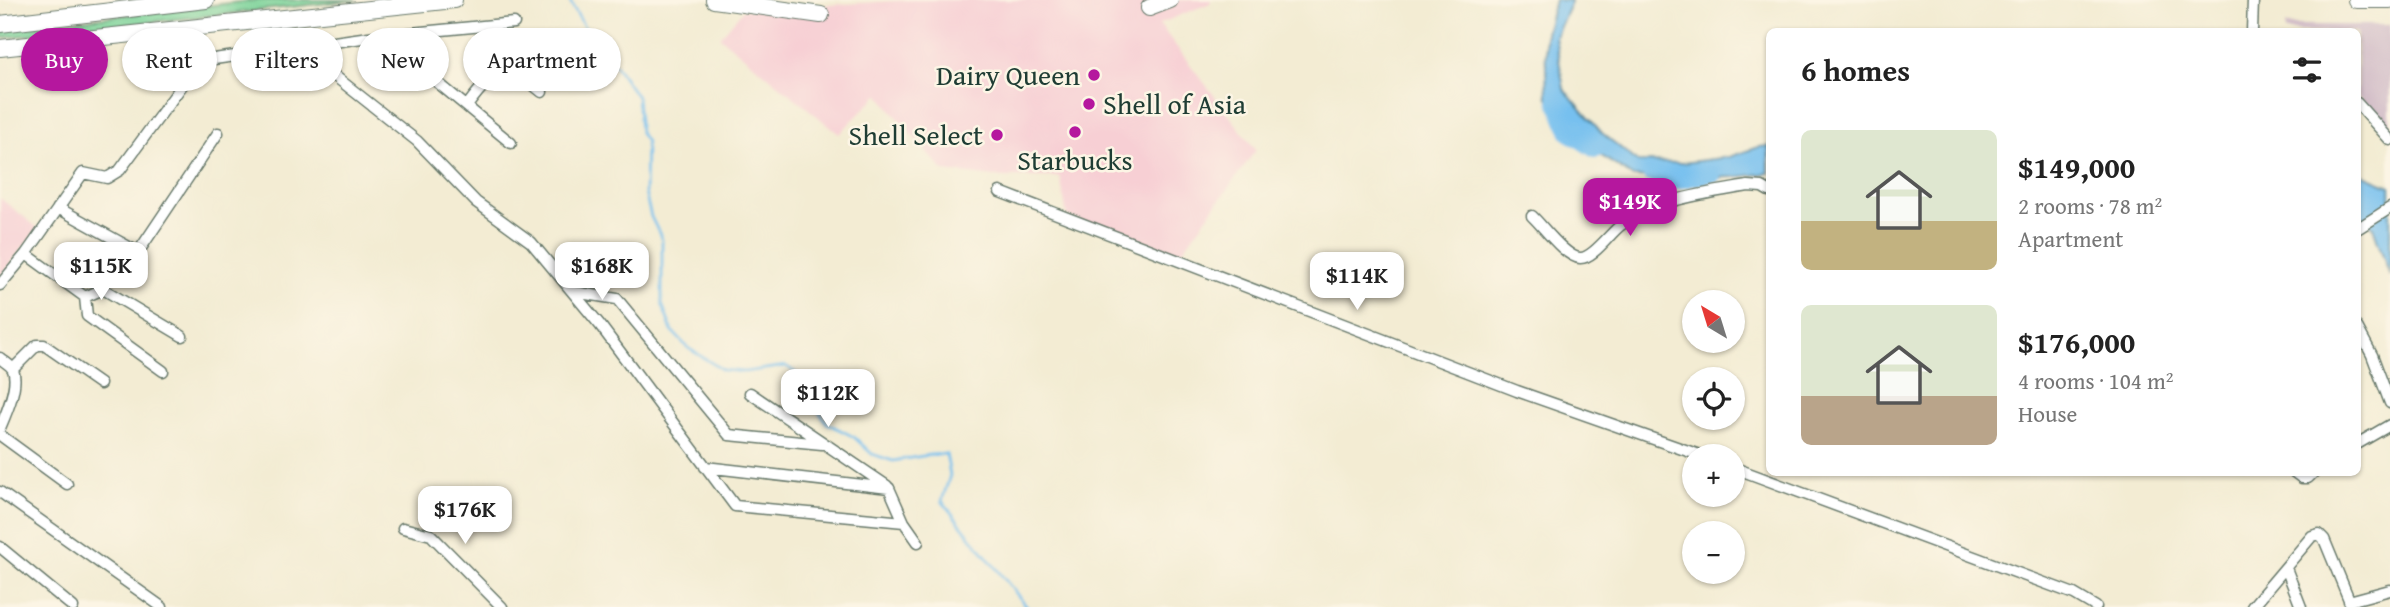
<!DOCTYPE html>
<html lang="en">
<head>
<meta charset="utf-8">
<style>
  :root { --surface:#fff; --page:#f2f2f2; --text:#222; --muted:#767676; --accent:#b5179e }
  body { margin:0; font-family:"Gentium Book Plus",serif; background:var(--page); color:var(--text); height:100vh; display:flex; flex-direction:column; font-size:26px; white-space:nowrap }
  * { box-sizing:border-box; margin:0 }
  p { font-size:23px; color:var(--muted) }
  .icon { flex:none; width:38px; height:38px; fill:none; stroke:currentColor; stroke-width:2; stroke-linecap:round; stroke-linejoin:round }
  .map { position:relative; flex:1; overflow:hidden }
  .drawer { position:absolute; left:1766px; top:28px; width:595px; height:448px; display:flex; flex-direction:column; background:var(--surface); border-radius:10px; box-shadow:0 2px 5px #0004 }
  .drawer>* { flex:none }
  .banner { position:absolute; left:21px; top:28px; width:665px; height:63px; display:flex; gap:14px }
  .needle { width:46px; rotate:322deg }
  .fabs { position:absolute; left:1682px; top:290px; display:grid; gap:14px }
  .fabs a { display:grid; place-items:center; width:63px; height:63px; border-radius:50%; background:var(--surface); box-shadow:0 2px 5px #0004; font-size:35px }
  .price { position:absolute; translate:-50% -60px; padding:0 16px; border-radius:14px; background:#fff; color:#222; font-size:23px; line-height:46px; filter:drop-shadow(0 2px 4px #0008) }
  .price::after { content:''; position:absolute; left:50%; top:42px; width:21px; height:16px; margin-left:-10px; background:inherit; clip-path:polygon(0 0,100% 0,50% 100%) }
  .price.on { background:var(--accent); color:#fff }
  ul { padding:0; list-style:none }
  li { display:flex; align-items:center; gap:21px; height:175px; padding:0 35px }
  li span { display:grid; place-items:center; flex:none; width:196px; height:140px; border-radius:10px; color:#555 }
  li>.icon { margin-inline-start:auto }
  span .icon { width:84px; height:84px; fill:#fffc; stroke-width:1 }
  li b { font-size:30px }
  h2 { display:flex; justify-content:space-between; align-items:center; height:84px; padding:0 35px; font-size:30px }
  .tag { padding:0 24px; border-radius:32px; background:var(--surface); box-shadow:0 2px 5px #0004; font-size:24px; line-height:63px }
  .tag.on { background:var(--accent); color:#fff }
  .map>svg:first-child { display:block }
  .built { fill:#f7cfd4 }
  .industrial { fill:#d2bdc8 }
  .green { fill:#79d298; stroke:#4c8866; stroke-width:2 }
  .water { fill:#76c0ef; stroke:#4a7e92; stroke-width:2 }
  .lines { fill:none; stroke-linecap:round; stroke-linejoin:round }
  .stream { stroke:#76c0ef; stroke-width:2.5 }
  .river { stroke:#76c0ef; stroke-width:16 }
  .minor-casing { stroke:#697a6c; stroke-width:13 }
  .highway-casing { stroke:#697a6c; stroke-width:18 }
  .minor { stroke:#fff; stroke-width:10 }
  .highway { stroke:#fff; stroke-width:16 }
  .poi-dot { fill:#b5179e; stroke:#fcf5e5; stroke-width:2.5 }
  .labels { text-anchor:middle; stroke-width:5; stroke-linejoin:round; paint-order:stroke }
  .poi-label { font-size:28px; fill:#1f3d34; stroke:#fcf5e5; text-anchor:end }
</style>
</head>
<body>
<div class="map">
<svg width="2390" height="607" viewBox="0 0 2390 607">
  <rect width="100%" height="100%" fill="#fcf5e5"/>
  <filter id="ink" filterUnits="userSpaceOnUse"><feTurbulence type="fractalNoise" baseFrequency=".0143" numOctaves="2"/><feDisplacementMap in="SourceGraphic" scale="14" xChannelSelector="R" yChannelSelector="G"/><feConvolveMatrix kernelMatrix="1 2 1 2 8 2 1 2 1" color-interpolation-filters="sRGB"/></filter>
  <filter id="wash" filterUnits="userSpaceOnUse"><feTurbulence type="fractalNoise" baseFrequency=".00686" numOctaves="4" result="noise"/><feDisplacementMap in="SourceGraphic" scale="28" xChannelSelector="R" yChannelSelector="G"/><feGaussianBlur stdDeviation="1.57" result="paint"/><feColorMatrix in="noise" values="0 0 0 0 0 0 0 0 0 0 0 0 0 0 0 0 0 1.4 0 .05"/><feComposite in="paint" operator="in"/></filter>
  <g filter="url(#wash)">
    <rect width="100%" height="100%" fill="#f3ecd3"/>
    <path class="built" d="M912,0H1211L1210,3L1159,24L1256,150L1178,257L1067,216L1060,177H994L944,171L914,138L879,94L839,134L720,37L743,10Z
      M0,198L38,228L0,277Z"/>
    <path class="industrial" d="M2285,25H2390V132L2357,95V32L2285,31Z"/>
    <path class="green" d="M258,0H356L0,38V29Z"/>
    <path class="water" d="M1555,0H1571V2L1555,37L1564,89L1602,133L1638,162L1682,163L1729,157L1758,147L1769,146V173L1736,177L1673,179L1633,177L1578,140L1547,96L1545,37Z
      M2357,172L2390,186V276L2373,227L2357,212Z"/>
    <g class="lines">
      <path class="stream" d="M569,0L598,51L616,66L637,97L640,133L646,142L645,193L651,217L662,239V304L672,331L688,348L723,370L744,372L786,366L803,378L812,402L827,423L854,437L872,454L893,461L929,455L946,454L950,475L942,501L1027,607"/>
      <path class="river" d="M1556,101L1569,133L1595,150
        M1650,174L1678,181L1714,174"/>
    </g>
  </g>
  <g filter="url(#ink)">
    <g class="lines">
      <defs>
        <path id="minor" d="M2252,32L2253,0
          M381,36L511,143
          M298,47L417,141L476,202L531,242L600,325L735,506L904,522
          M2357,103L2390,140
          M467,106C483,84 489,77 516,71L542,92
          M1000,192L1517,391L1705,457
          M58,208L136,251L141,248L218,133
          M1532,216C1543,226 1565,257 1580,258C1593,259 1610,233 1621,225C1652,200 1708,193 1748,186L1762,187L1769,191
          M2357,229L2390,208
          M26,254L85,297L87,316L163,371
          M0,285L26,254L83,173L107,178L120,170L200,61L369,37L514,23
          M574,292L617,299L729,435L822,444
          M85,297L103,289L182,336
          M2357,327L2372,355L2390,403
          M0,358C4,362 11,365 13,370C19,385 6,414 0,428
          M13,369L37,345H44L100,384
          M750,393L887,486
          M0,435L67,484
          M2357,444L2390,425
          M705,467L889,488L904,522L918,542
          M1732,467L2074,594L2096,607
          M2294,472L2302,478H2308L2314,472
          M0,492L162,607
          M403,528L431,535L502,607
          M0,547L73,607
          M2286,568L2301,607
          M2349,601L2390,590
          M2252,607L2312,536L2319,534L2324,539L2352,607"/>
        <path id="highway" d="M714,0L821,15
          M2356,0H2390
          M1149,8L1170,0
          M0,24L206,0
          M0,48L454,0"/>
      </defs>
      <use href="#minor" class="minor-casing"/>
      <use href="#highway" class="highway-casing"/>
      <use href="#minor" class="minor"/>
      <use href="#highway" class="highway"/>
    </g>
  </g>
  <g class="poi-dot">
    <circle cx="1094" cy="75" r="7"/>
    <circle cx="1089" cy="104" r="7"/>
    <circle cx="1075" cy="132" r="7"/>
    <circle cx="997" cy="135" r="7"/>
  </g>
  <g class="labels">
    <g class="poi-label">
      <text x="1080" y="85">Dairy Queen</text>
      <text x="1103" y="114" text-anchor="start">Shell of Asia</text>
      <text x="983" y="145">Shell Select</text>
      <text x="1075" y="170" text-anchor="middle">Starbucks</text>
    </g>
  </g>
</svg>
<div class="fabs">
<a><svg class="needle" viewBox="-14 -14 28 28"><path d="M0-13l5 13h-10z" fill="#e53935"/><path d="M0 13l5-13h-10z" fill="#767676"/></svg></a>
<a><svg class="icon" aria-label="locate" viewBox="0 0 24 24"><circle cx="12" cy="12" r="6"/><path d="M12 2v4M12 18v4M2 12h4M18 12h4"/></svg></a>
<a>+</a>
<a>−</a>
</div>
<b class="price on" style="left:1630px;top:238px">$149K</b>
<b class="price" style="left:101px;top:302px">$115K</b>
<b class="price" style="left:602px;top:302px">$168K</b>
<b class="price" style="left:1357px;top:312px">$114K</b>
<b class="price" style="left:828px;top:429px">$112K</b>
<b class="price" style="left:465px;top:546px">$176K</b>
<div class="banner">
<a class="tag on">Buy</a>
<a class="tag">Rent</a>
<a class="tag">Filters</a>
<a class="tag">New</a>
<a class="tag">Apartment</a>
</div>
<section class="drawer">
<h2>6 homes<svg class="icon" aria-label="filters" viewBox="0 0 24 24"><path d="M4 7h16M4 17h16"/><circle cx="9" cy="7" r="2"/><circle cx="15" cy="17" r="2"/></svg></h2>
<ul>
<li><span style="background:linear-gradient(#dfe7d0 65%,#c2b280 0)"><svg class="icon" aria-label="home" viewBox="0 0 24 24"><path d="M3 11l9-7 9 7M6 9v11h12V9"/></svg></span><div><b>$149,000</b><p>2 rooms · 78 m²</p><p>Apartment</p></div></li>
<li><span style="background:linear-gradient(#dfe7d0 65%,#b9a48a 0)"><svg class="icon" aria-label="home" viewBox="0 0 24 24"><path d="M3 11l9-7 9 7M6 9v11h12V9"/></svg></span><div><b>$176,000</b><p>4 rooms · 104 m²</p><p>House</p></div></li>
</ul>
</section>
</div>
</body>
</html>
